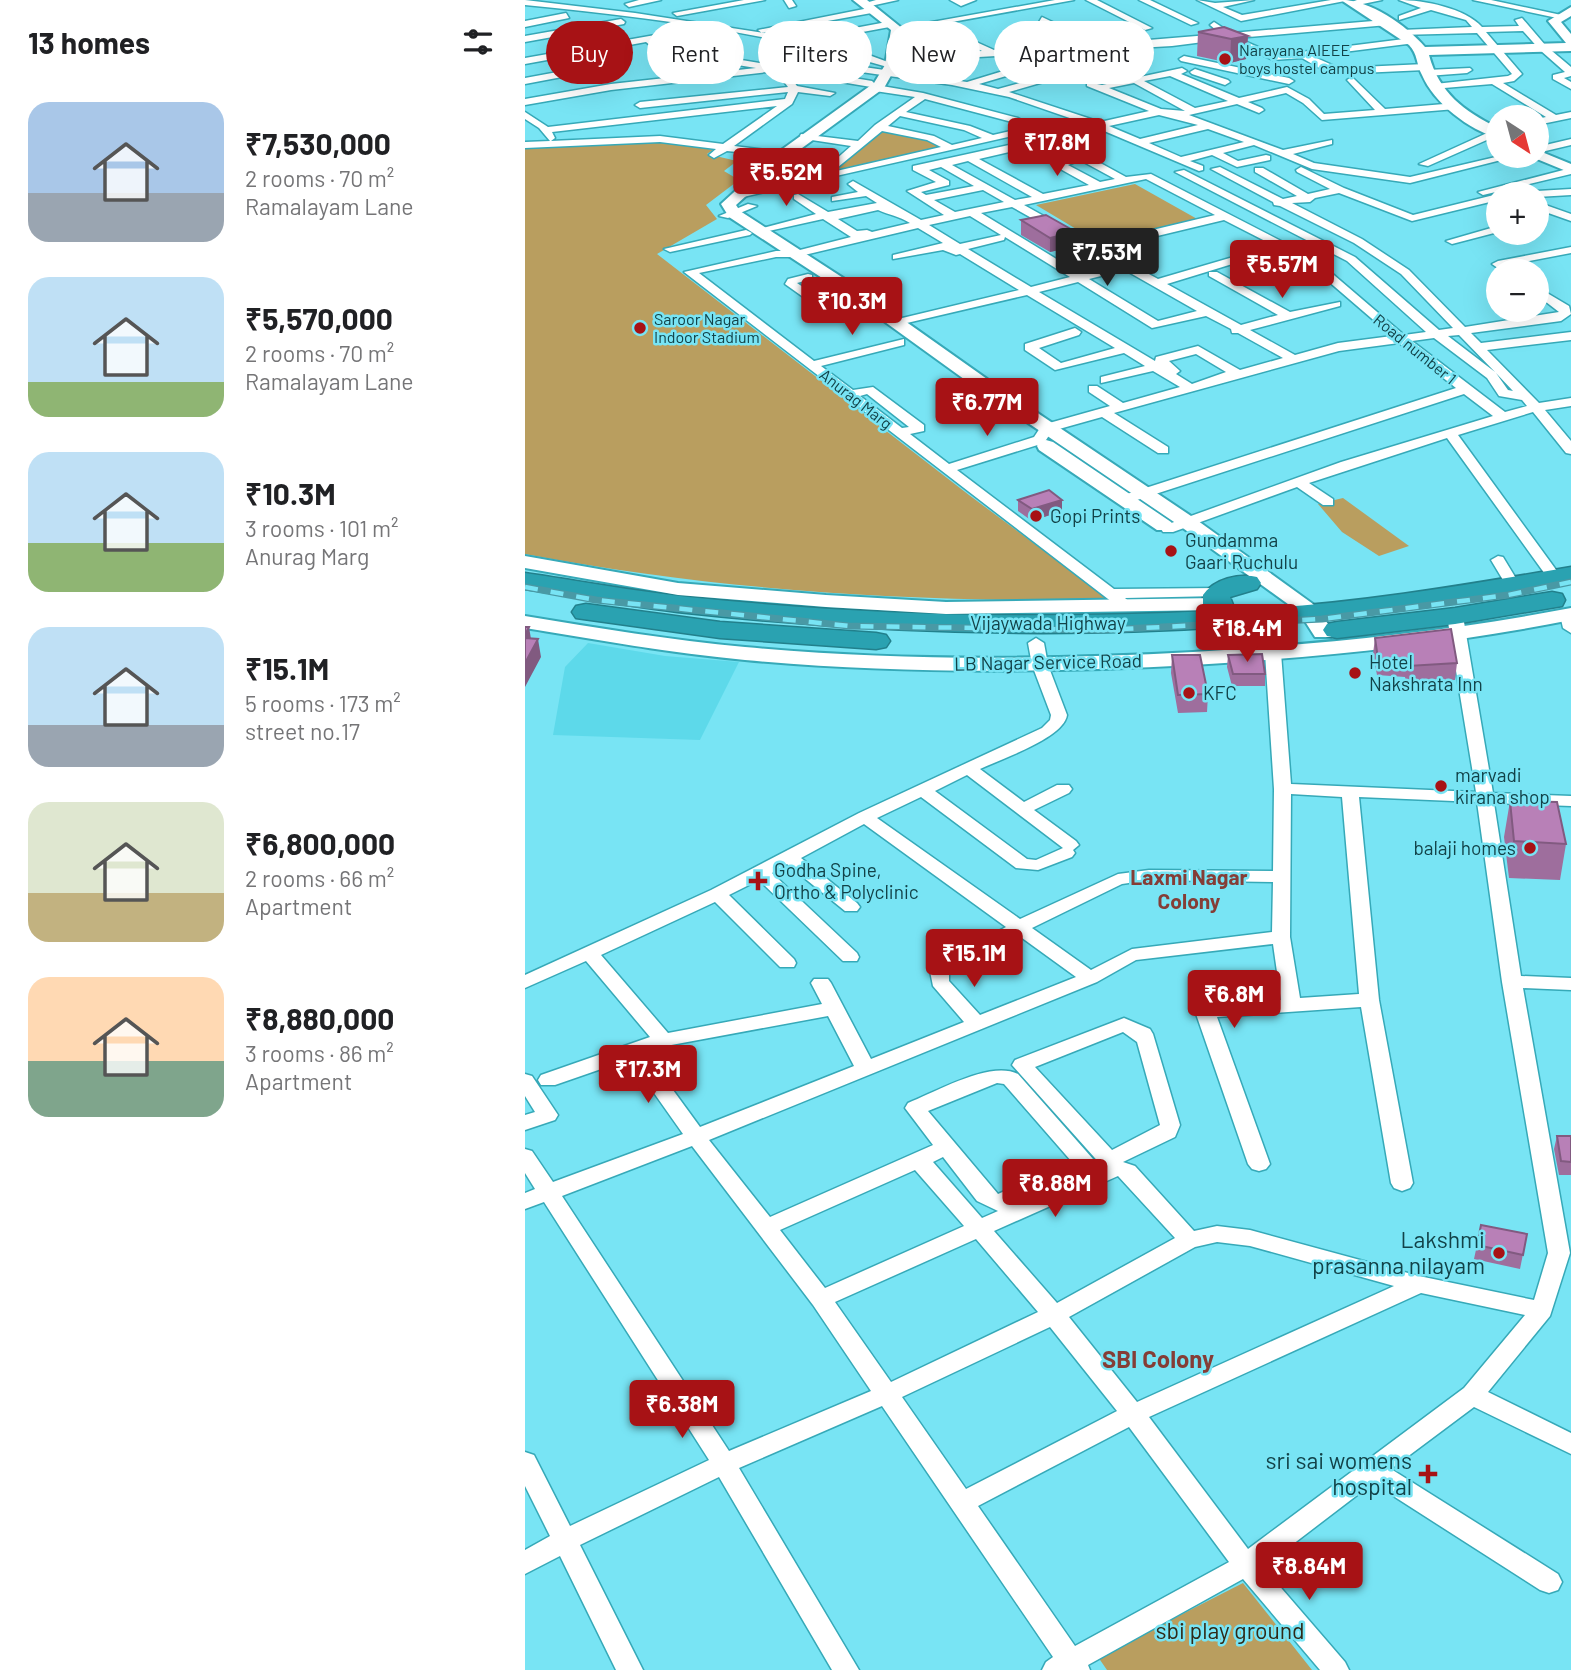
<!DOCTYPE html>
<html lang="en">
<head>
<meta charset="utf-8">
<style>
  :root { --surface:#fff; --page:#f6f6f6; --text:#202124; --muted:#757577; --accent:#a71215 }
  body { margin:0; font-family:Barlow,sans-serif; background:var(--page); color:var(--text); height:100vh; display:flex; flex-direction:column; font-size:26px; white-space:nowrap }
  * { box-sizing:border-box; margin:0 }
  p { font-size:23px; color:var(--muted) }
  .icon { flex:none; width:38px; height:38px; fill:none; stroke:currentColor; stroke-width:2; stroke-linecap:round; stroke-linejoin:round }
  .map { position:relative; flex:1; overflow:hidden }
  .side { display:flex; flex-direction:column; background:var(--surface); width:525px }
  .side>* { flex:none }
  .top-card { position:absolute; left:21px; top:21px; width:665px; height:63px; display:flex; gap:14px }
  .needle { width:46px; rotate:144deg }
  .controls { position:absolute; left:961px; top:105px; display:grid; gap:14px }
  .controls a { display:grid; place-items:center; width:63px; height:63px; border-radius:50%; background:var(--surface); box-shadow:0 7px 28px #0002; font-size:35px }
  .price { position:absolute; translate:-50% -60px; padding:0 16px; border-radius:7px; background:var(--accent); color:#fff; font-size:23px; line-height:46px; filter:drop-shadow(0 2px 4px #0008) }
  .price::after { content:''; position:absolute; left:50%; top:42px; width:21px; height:16px; margin-left:-10px; background:inherit; clip-path:polygon(0 0,100% 0,50% 100%) }
  .price.active { background:#222; color:#fff }
  ul { padding:0; list-style:none }
  li { display:flex; align-items:center; gap:21px; height:175px; padding:0 28px }
  li span { display:grid; place-items:center; flex:none; width:196px; height:140px; border-radius:21px; color:#555 }
  li>.icon { margin-inline-start:auto }
  span .icon { width:84px; height:84px; fill:#fffc; stroke-width:1 }
  li b { font-size:30px }
  h2 { display:flex; justify-content:space-between; align-items:center; height:84px; padding:0 28px; font-size:30px }
  .pill { padding:0 24px; border-radius:32px; background:var(--surface); box-shadow:0 7px 28px #0002; font-size:24px; line-height:63px }
  .pill.active { background:var(--accent); color:#fff }
  main { display:flex; flex:1; min-height:0 }
  .map>svg:first-child { display:block }
  .built { fill:#5dd9ea }
  .green { fill:#b99e5f }
  .lines { fill:none; stroke-linecap:round; stroke-linejoin:round }
  .street-casing { stroke:#36a9b8; stroke-width:3 }
  .secondary-casing { stroke:#36a9b8; stroke-width:4 }
  .highway-casing { stroke:#22808c; stroke-width:3 }
  .street { fill:#fff; fill-rule:evenodd }
  .secondary { fill:#fff; fill-rule:evenodd }
  .highway { fill:#2aa2b1; fill-rule:evenodd }
  .rail-casing { stroke:#4999a5; stroke-width:7 }
  .rail { stroke:#78e4f4; stroke-width:4.5; stroke-dasharray:13; stroke-linecap:butt }
  .wall { fill:#9e6e9d }
  .shaded-wall { fill:#815a80 }
  .building { fill:#b880b7; stroke:#815a80; stroke-width:2 }
  .poi-dot { fill:#a71215; stroke:#78e4f4; stroke-width:2.5 }
  .labels { text-anchor:middle; stroke-width:5; stroke-linejoin:round; paint-order:stroke }
  .far-poi-label { font-size:16px; fill:#124248; stroke:#78e4f4; text-anchor:start }
  .far-street-label { font-size:16px; fill:#124248; stroke:#78e4f4 }
  .poi-label { font-size:19px; fill:#124248; stroke:#78e4f4; text-anchor:start }
  .street-label { font-size:19px; fill:#124248; stroke:#78e4f4 }
  .neighbourhood-label { font-size:21px; font-weight:bold; fill:#853d36; stroke:#78e4f4 }
  .near-poi-label { font-size:23px; fill:#124248; stroke:#78e4f4; text-anchor:end }
  .near-park-label { font-size:23px; fill:#302917; stroke:#78e4f4 }
  .near-neighbourhood-label { font-size:24px; font-weight:bold; fill:#853d36; stroke:#78e4f4 }
</style>
</head>
<body>
<main>
<section class="side">
<h2>13 homes<svg class="icon" aria-label="filters" viewBox="0 0 24 24"><path d="M4 7h16M4 17h16"/><circle cx="9" cy="7" r="2"/><circle cx="15" cy="17" r="2"/></svg></h2>
<ul>
<li><span style="background:linear-gradient(#a9c7e8 65%,#9aa5b1 0)"><svg class="icon" aria-label="home" viewBox="0 0 24 24"><path d="M3 11l9-7 9 7M6 9v11h12V9"/></svg></span><div><b>₹7,530,000</b><p>2 rooms · 70 m²</p><p>Ramalayam Lane</p></div></li>
<li><span style="background:linear-gradient(#bfe0f5 75%,#8fb573 0)"><svg class="icon" aria-label="home" viewBox="0 0 24 24"><path d="M3 11l9-7 9 7M6 9v11h12V9"/></svg></span><div><b>₹5,570,000</b><p>2 rooms · 70 m²</p><p>Ramalayam Lane</p></div></li>
<li><span style="background:linear-gradient(#bfe0f5 65%,#8fb573 0)"><svg class="icon" aria-label="home" viewBox="0 0 24 24"><path d="M3 11l9-7 9 7M6 9v11h12V9"/></svg></span><div><b>₹10.3M</b><p>3 rooms · 101 m²</p><p>Anurag Marg</p></div></li>
<li><span style="background:linear-gradient(#bfe0f5 70%,#9aa5b1 0)"><svg class="icon" aria-label="home" viewBox="0 0 24 24"><path d="M3 11l9-7 9 7M6 9v11h12V9"/></svg></span><div><b>₹15.1M</b><p>5 rooms · 173 m²</p><p>street no.17</p></div></li>
<li><span style="background:linear-gradient(#dfe7d0 65%,#c2b280 0)"><svg class="icon" aria-label="home" viewBox="0 0 24 24"><path d="M3 11l9-7 9 7M6 9v11h12V9"/></svg></span><div><b>₹6,800,000</b><p>2 rooms · 66 m²</p><p>Apartment</p></div></li>
<li><span style="background:linear-gradient(#ffd9b3 60%,#7fa58c 0)"><svg class="icon" aria-label="home" viewBox="0 0 24 24"><path d="M3 11l9-7 9 7M6 9v11h12V9"/></svg></span><div><b>₹8,880,000</b><p>3 rooms · 86 m²</p><p>Apartment</p></div></li>
</ul>
</section>
<div class="map">
<svg width="1046" height="1670" viewBox="0 0 1046 1670">
  <rect width="100%" height="100%" fill="#78e4f4"/>
  <path class="built" d="M63,643L140,656L214,662L175,740L28,735L40,667Z"/>
  <path class="green" d="M355,130L402,139L418,147L305,171Z
    M143,141L188,150L182,154L212,161L199,171L214,180L181,205L192,219L132,254L444,495L585,600C389,602 193,591 0,554V146Z
    M610,184L674,220L573,242L511,205Z
    M818,498L884,546L854,556L817,532L793,504Z
    M718,1583L787,1670H582L573,1657Z"/>
  <g class="lines">
    <defs>
      <path id="street" d="M0,0L110,13L284,40L287,36L367,21L371,24L370,26L289,41L333,51L371,65L366,68C248,33 123,17 0,5Z
        M114,0H136L104,7L100,4Z
        M219,0H240L152,16L148,13Z
        M259,0H267L271,6L264,8Z
        M351,0H373L341,7L337,4Z
        M425,0H451L436,6Z
        M530,0H549L372,32L368,29Z
        M561,0H572L627,28L620,30Z
        M614,0H625L673,23L666,25Z
        M672,0L690,3L729,0L698,7L717,15L806,0H825L716,21Z
        M832,0H857L828,6L824,3Z
        M874,0C899,0 940,8 957,27L994,26L990,20L997,18L1021,46L1046,67V76L1039,78L1046,82V89L1028,79V75L1040,72L1015,50L998,31L961,32L997,74L989,81L978,83L1031,115L1046,112V118L1012,125V119L1021,117L967,84L907,89V85L910,84L983,76L987,74L952,33L873,35L872,33L876,30L947,27L941,20L906,10L874,20V16L896,8Z
        M948,0H966L1041,16L1037,19Z
        M349,7L352,12L237,33L233,30Z
        M41,13L44,18L0,27V21Z
        M517,17L557,36L593,28L597,31L565,40L575,44L696,34L685,25L689,22L706,33L860,20L863,21V25L712,38L752,55L887,38L890,39V43L787,56L814,68L900,64L905,67L900,70L814,74L796,69L777,58L748,60L702,39L647,46L367,62L362,59L367,56L457,51L424,36L423,34L427,31L469,50L562,45L514,22Z
        M96,19L100,22L99,24L0,42V36Z
        M143,24L160,33L130,40L145,48L276,70L305,56H326L329,57V61H309L287,71L347,81L351,85L398,93L493,118L601,177L626,174L789,258L879,335L901,332L822,261L650,172L659,170L830,257L914,330L928,328L876,274L829,243L755,206L749,205L748,202L686,169L695,167L758,199L772,196L730,172V168H738L783,194L805,189L772,172L771,170L776,167L819,188L888,215L973,194H975L973,200L887,221L814,193L790,198L785,202L767,203L837,239L884,270L940,327L1034,312L1012,295V287L1044,306L1046,314L1036,321L946,333L956,343L1046,332V340L962,350L1014,403L1046,398V406L1020,410L1046,441V454L1041,453L1008,412L933,435L1037,578L1030,582L1025,581L922,438L784,483L808,499V505H798L772,487L648,532H638L636,529L638,526L816,462L968,416L939,394L612,500L607,501L600,497L602,494L931,388L874,343L814,351L589,413L643,447V453H633L577,417L527,431L519,443L432,470L589,589L694,588L701,592L694,596L600,598L609,606L601,611L596,609L159,272L251,251H271L326,237L298,219L235,233L230,230L291,214L269,199V195L273,194L303,212L352,203L341,196L307,201V197L333,192L323,184L328,181L396,220L419,215L382,191L411,182L388,170V166L516,138L505,132L205,200V196L292,176L326,146L280,139L275,136L276,134L333,141L350,125L390,97L350,91L346,87L262,73L272,86L310,93L305,96L273,92L267,104L209,146L258,152L263,155L262,157L202,151L189,158L184,155L191,149L135,142L0,148V142L25,141L14,128L0,119V112L23,127L260,99L263,92L115,108L110,105L115,102L263,87L251,71L86,90L0,105V99L86,84L231,68L144,54L131,50L121,42L0,64V58L147,32L139,27ZM400,99L487,122L498,128L468,135L445,126L381,112ZM252,106L198,144L135,136L26,141L30,138L27,132ZM375,116L439,130L457,138L427,145L409,136L363,126ZM357,131L402,140L416,147L307,172ZM524,143L548,156L530,162V166L564,185L518,194L454,159ZM555,160L590,179L575,182L543,165ZM443,161L507,197L490,200L427,165ZM416,167L449,186L401,195L396,192L424,185V181L404,170ZM621,179L690,215L569,244L499,205ZM458,190L479,202L430,212L409,200ZM487,207L592,266L556,274L456,213ZM353,210C364,215 374,216 385,223L347,232L342,230L332,231L313,219ZM445,216L476,235L435,244L404,225ZM699,220L781,262L867,336L813,343L770,355L725,330L815,306V302L765,312L692,272H684V276L753,315L716,325L642,284L740,254V250H732L633,279L578,249ZM393,228L418,243L368,255V259L418,250L431,255L435,254L494,290L369,320V326L502,295L590,348L536,363L514,348L554,335L556,332L550,328L500,344V350L530,370L599,353L620,366L576,377V383L628,371L655,387L598,403L572,386H564V392L585,406L517,425L509,437L424,464L385,434L399,431V425L348,387L328,390L296,366L379,345V339L289,361L174,273L251,257H271ZM480,237L545,277L506,287L443,249L479,240ZM600,270L672,311L633,321L564,279ZM553,282L627,328L681,316L706,329L707,333H713L758,358L715,370L673,346L631,357L630,361L514,292ZM934,335L970,372L923,336ZM909,338L962,378L974,396L997,400L1002,406L980,412L887,341ZM671,354L701,372L667,384L651,374L655,371L644,361ZM971,373L988,391L983,390ZM342,394L384,427L377,428L335,396Z
        M659,56L764,78L769,81L764,84L656,61L654,59Z
        M92,61L97,64L95,66L0,84V78Z
        M332,66L442,82L488,68L526,74L529,75V79L484,92L575,122L624,111L562,86V82L577,85L657,68L662,71L656,74L714,98L762,87L784,99L799,114L850,110L822,80L827,77L860,109L931,103L936,106L931,109L797,120L778,103L761,93L723,102L737,108L739,110L734,113L712,104L664,115L758,150L807,140V144L768,154L789,163L885,177L975,156H992L885,183L787,169L729,145L698,153L713,161L741,155L745,156V160L712,167L687,155L665,161L678,166V170L674,171L565,125L484,97L427,85L329,71V67ZM488,74L513,78L473,89L454,84ZM645,76L703,101L670,108L619,81ZM609,83L660,111L636,109L584,88ZM634,115L673,125L615,139L584,126ZM683,129L719,142L656,157L624,143Z
        M945,68L947,70L942,73L902,76L897,73L902,70Z
        M670,69L703,80L705,82L700,85L667,74L665,72Z
        M973,128V135L903,166L894,164Z
        M1046,139V145L1012,153V147Z
        M1046,168V174L958,195L953,192Z
        M1046,189V195L1012,197V194H1007L1012,191Z
        M1012,202L1046,214V221L1012,209Z
        M223,204L232,206L203,218L194,216Z
        M973,226V232L927,244L921,241Z
        M221,230L227,233L225,235L145,252L139,249Z
        M1046,247V253L983,265L990,271H977L967,264L973,261Z
        M283,274L287,275V279L272,283L318,314L355,306L361,310L355,314L312,321L260,284L263,279Z
        M973,556L978,557L995,585L993,588H983L981,585L966,560Z
        M1043,610L1046,611V633L1038,628L1035,615Z
        M930,611L938,616L968,793L1046,796V806L969,803L996,976L1046,978V990L998,988L1045,1253L1025,1316L963,1392L1046,1433V1454L949,1407L866,1469L1033,1574L1037,1582L1033,1590L1024,1593L1015,1590L848,1483L738,1567L820,1662L824,1670H795L718,1579L563,1665L565,1670H517L521,1662L528,1657L357,1406L214,1468L334,1670H307L194,1477L55,1545L118,1670H91L35,1556L0,1574V1550L25,1536L0,1486V1452L9,1455L45,1526L184,1460L19,1202L0,1209V1193L10,1189L0,1173V1149L7,1151L28,1182L158,1134L105,1059L30,1085H16L13,1080L16,1075L125,1037L61,961L0,988V975L186,890L334,813L517,728L525,720L526,715L507,665L503,643L511,638L519,643L523,665L542,715C539,738 476,759 455,769L499,802L532,785H544L547,789L544,793L509,810L551,841L554,845L548,850L550,853L547,857L513,870L491,868L396,797L352,818L495,919L593,874L624,870L748,871L749,789L740,653L743,650H753L756,653L766,784L951,792L922,616ZM442,775L538,848L511,860L502,859L410,791ZM766,794L817,797L834,994L775,998L765,937ZM834,797L952,802L977,982L1023,1253L1009,1300L894,1276L725,1230L692,1226L669,1231L610,1166L598,1162L650,1137L655,1125L628,1034L625,1029L599,1018L490,1060L487,1065L577,1166L559,1173L568,1169L572,1164L568,1159L493,1074C465,1060 411,1092 383,1103L380,1108L408,1145L245,1217L184,1140L572,982L611,960L748,944L756,1000L680,1005L673,1007L670,1011L723,1164L727,1169L734,1171L741,1169L745,1164L692,1017L836,1007L866,1183L869,1188L877,1191L885,1188L888,1183L854,1000ZM339,824L481,927L407,967L405,971L408,986L439,1022L346,1059L306,983L303,979H289L286,983L297,1004L143,1033L76,955L190,902L255,967H269L271,963L269,959L204,895L234,880L318,961H332L334,957L332,953L247,873L262,864L320,911H332L335,907L332,903L276,858ZM624,880L748,882L747,932L607,949L566,970L507,928L597,884ZM493,935L551,977L455,1015L424,981V974ZM303,1016L329,1066L175,1127L121,1053L141,1046ZM598,1032L612,1042L635,1125L587,1150L510,1067ZM472,1083L479,1084L547,1162L473,1194L403,1111ZM167,1146L288,1305L346,1391L204,1451L37,1196ZM418,1157L452,1201L473,1211L457,1218L408,1162ZM390,1170L439,1226L300,1288L255,1230ZM593,1176L650,1238L532,1303L469,1231ZM451,1239L513,1312L366,1382L310,1302ZM692,1242L725,1246L869,1286L612,1402L544,1317L670,1247ZM896,1293L1000,1315L939,1388L723,1549L624,1417ZM525,1327L592,1411L441,1489L377,1397ZM604,1427L704,1562L550,1646L453,1506Z
        M0,1074L7,1076L33,1115L30,1120L0,1130V1115L10,1112L0,1096Z"/>
      <path id="secondary" d="M328,0H342L378,29L372,65L359,88L262,159L211,205L215,211L329,285L462,379L669,518L788,604L809,632L806,637H790L774,612L655,526L450,387L317,291L204,217L196,204L252,153L349,83L360,65L366,30Z
        M816,0C845,0 881,25 900,47L1041,43L1023,21L1046,7V16L1036,22L1046,34V51L904,55C914,93 939,111 973,128V138C944,130 909,103 897,75C891,64 893,54 884,45Z
        M1012,150L1046,164V173L1007,157L1012,156Z
        M521,440L528,442L646,522L649,526L646,530H632L514,450L512,446L514,442Z
        M0,556L153,583L301,595L421,602L692,598L699,600L703,604L699,608L692,610L421,614L301,607L153,595L0,568Z
        M1046,608V620C921,645 795,657 668,665C519,673 369,674 220,660C146,653 73,640 0,628V616C73,628 146,640 220,647C369,661 519,660 668,652C795,644 921,632 1046,608Z"/>
      <path id="highway" d="M1046,567V583C937,602 827,619 716,626C532,639 346,633 162,613C108,607 54,597 0,589V573C54,581 108,591 163,597C336,615 510,620 684,611L678,604V595C689,579 714,573 732,577L736,583L732,589L705,597L710,610C823,605 935,586 1046,567Z
        M1027,592L1037,594L1040,600L1037,606L930,624L812,638L802,636L798,630L802,624L812,622L930,608Z
        M61,604L195,622L351,633L361,635L365,641L361,647L351,649L195,638L51,618L47,612L51,606Z"/>
    </defs>
    <use href="#street" class="street-casing"/>
    <use href="#secondary" class="secondary-casing"/>
    <use href="#highway" class="highway-casing"/>
    <use href="#street" class="street"/>
    <use href="#secondary" class="secondary"/>
    <use href="#highway" class="highway"/>
    <defs>
      <path id="rail" d="M0,587L71,600L324,626L577,630L797,619L983,595L1046,582"/>
    </defs>
    <use href="#rail" class="rail-casing"/>
    <use href="#rail" class="rail"/>
  </g>
  <path class="wall" d="M673,32L723,36L721,59L705,63L672,56Z
    M496,220L551,246L525,252L496,235Z
    M493,500L537,511L507,521L493,511Z
    M850,638L932,663L930,680L881,683L880,677L852,675L848,654Z
    M647,655L683,694L682,712L653,713L646,673Z
    M703,655L740,674V686H707L702,667Z
    M985,801L1041,844L1035,880L984,878L979,837Z
    M1032,1136H1046V1175H1034L1029,1149Z
    M1002,1234L995,1269L949,1259L952,1245Z"/>
  <path class="shaded-wall" d="M723,36L721,59L705,63L706,39Z
    M551,232V246L525,252V238Z
    M537,500V511L507,521V509Z
    M4,627L7,645L0,651V635Z
    M13,639L16,657L0,687V663Z"/>
  <path class="building" d="M699,27L723,36L706,39L673,32Z
    M521,215L551,232L525,238L496,220Z
    M524,490L537,500L507,509L493,500Z
    M0,627H4L0,635Z
    M926,629L932,663L883,666L882,660L853,659L850,638Z
    M0,638L13,639L0,663Z
    M737,654L740,674H708L703,655Z
    M647,655H675L683,694L653,695Z
    M985,801L1032,802L1041,844L989,841Z
    M1032,1136H1046V1162L1036,1161Z
    M956,1225L1002,1234L998,1255L952,1245Z"/>
  <g class="poi-dot">
    <circle cx="700" cy="59" r="7"/>
    <circle cx="115" cy="328" r="7"/>
    <circle cx="511" cy="516" r="7"/>
    <circle cx="646" cy="551" r="7"/>
    <circle cx="830" cy="673" r="7"/>
    <circle cx="664" cy="693" r="7"/>
    <circle cx="916" cy="786" r="7"/>
    <circle cx="1005" cy="848" r="7"/>
    <path d="M229.5 870.5h7v7h7v7h-7v7h-7v-7h-7v-7h7z"/>
    <circle cx="974" cy="1253" r="7"/>
    <path d="M899.5 1463.5h7v7h7v7h-7v7h-7v-7h-7v-7h7z"/>
  </g>
  <g class="labels">
    <g class="far-poi-label">
      <text x="714" y="56">Narayana AIEEE<tspan x="714" dy="18">boys hostel campus</tspan></text>
      <text x="129" y="325">Saroor Nagar<tspan x="129" dy="18">Indoor Stadium</tspan></text>
    </g>
    <g class="far-street-label">
      <text transform="translate(890 349) rotate(39)" y="6">Road number 1</text>
      <text transform="translate(331 399) rotate(38)" y="6">Anurag Marg</text>
    </g>
    <g class="poi-label">
      <text x="525" y="523">Gopi Prints</text>
      <text x="660" y="547">Gundamma<tspan x="660" dy="22">Gaari Ruchulu</tspan></text>
      <text x="844" y="669">Hotel<tspan x="844" dy="22">Nakshrata Inn</tspan></text>
      <text x="678" y="700">KFC</text>
      <text x="930" y="782">marvadi<tspan x="930" dy="22">kirana shop</tspan></text>
      <text x="991" y="855" text-anchor="end">balaji homes</text>
      <text x="249" y="877">Godha Spine,<tspan x="249" dy="22">Ortho &amp; Polyclinic</tspan></text>
    </g>
    <g class="street-label">
      <text x="523" y="630">Vijaywada Highway</text>
      <text transform="translate(523 662) rotate(-1)" y="7">LB Nagar Service Road</text>
    </g>
    <g class="neighbourhood-label">
      <text x="664" y="885">Laxmi Nagar<tspan x="664" dy="24">Colony</tspan></text>
    </g>
    <g class="near-poi-label">
      <text x="960" y="1248">Lakshmi<tspan x="960" dy="26">prasanna nilayam</tspan></text>
      <text x="887" y="1469">sri sai womens<tspan x="887" dy="26">hospital</tspan></text>
    </g>
    <g class="near-park-label">
      <text x="705" y="1639">sbi play ground</text>
    </g>
    <g class="near-neighbourhood-label">
      <text x="633" y="1368">SBI Colony</text>
    </g>
  </g>
</svg>
<div class="controls">
<a><svg class="needle" viewBox="-14 -14 28 28"><path d="M0-13l5 13h-10z" fill="#e53935"/><path d="M0 13l5-13h-10z" fill="#757577"/></svg></a>
<a>+</a>
<a>−</a>
</div>
<b class="price" style="left:532px;top:178px">₹17.8M</b>
<b class="price" style="left:261px;top:208px">₹5.52M</b>
<b class="price active" style="left:582px;top:288px">₹7.53M</b>
<b class="price" style="left:757px;top:300px">₹5.57M</b>
<b class="price" style="left:327px;top:337px">₹10.3M</b>
<b class="price" style="left:462px;top:438px">₹6.77M</b>
<b class="price" style="left:722px;top:664px">₹18.4M</b>
<b class="price" style="left:449px;top:989px">₹15.1M</b>
<b class="price" style="left:709px;top:1030px">₹6.8M</b>
<b class="price" style="left:123px;top:1105px">₹17.3M</b>
<b class="price" style="left:530px;top:1219px">₹8.88M</b>
<b class="price" style="left:157px;top:1440px">₹6.38M</b>
<b class="price" style="left:784px;top:1602px">₹8.84M</b>
<div class="top-card">
<a class="pill active">Buy</a>
<a class="pill">Rent</a>
<a class="pill">Filters</a>
<a class="pill">New</a>
<a class="pill">Apartment</a>
</div>
</div>
</main>
</body>
</html>
